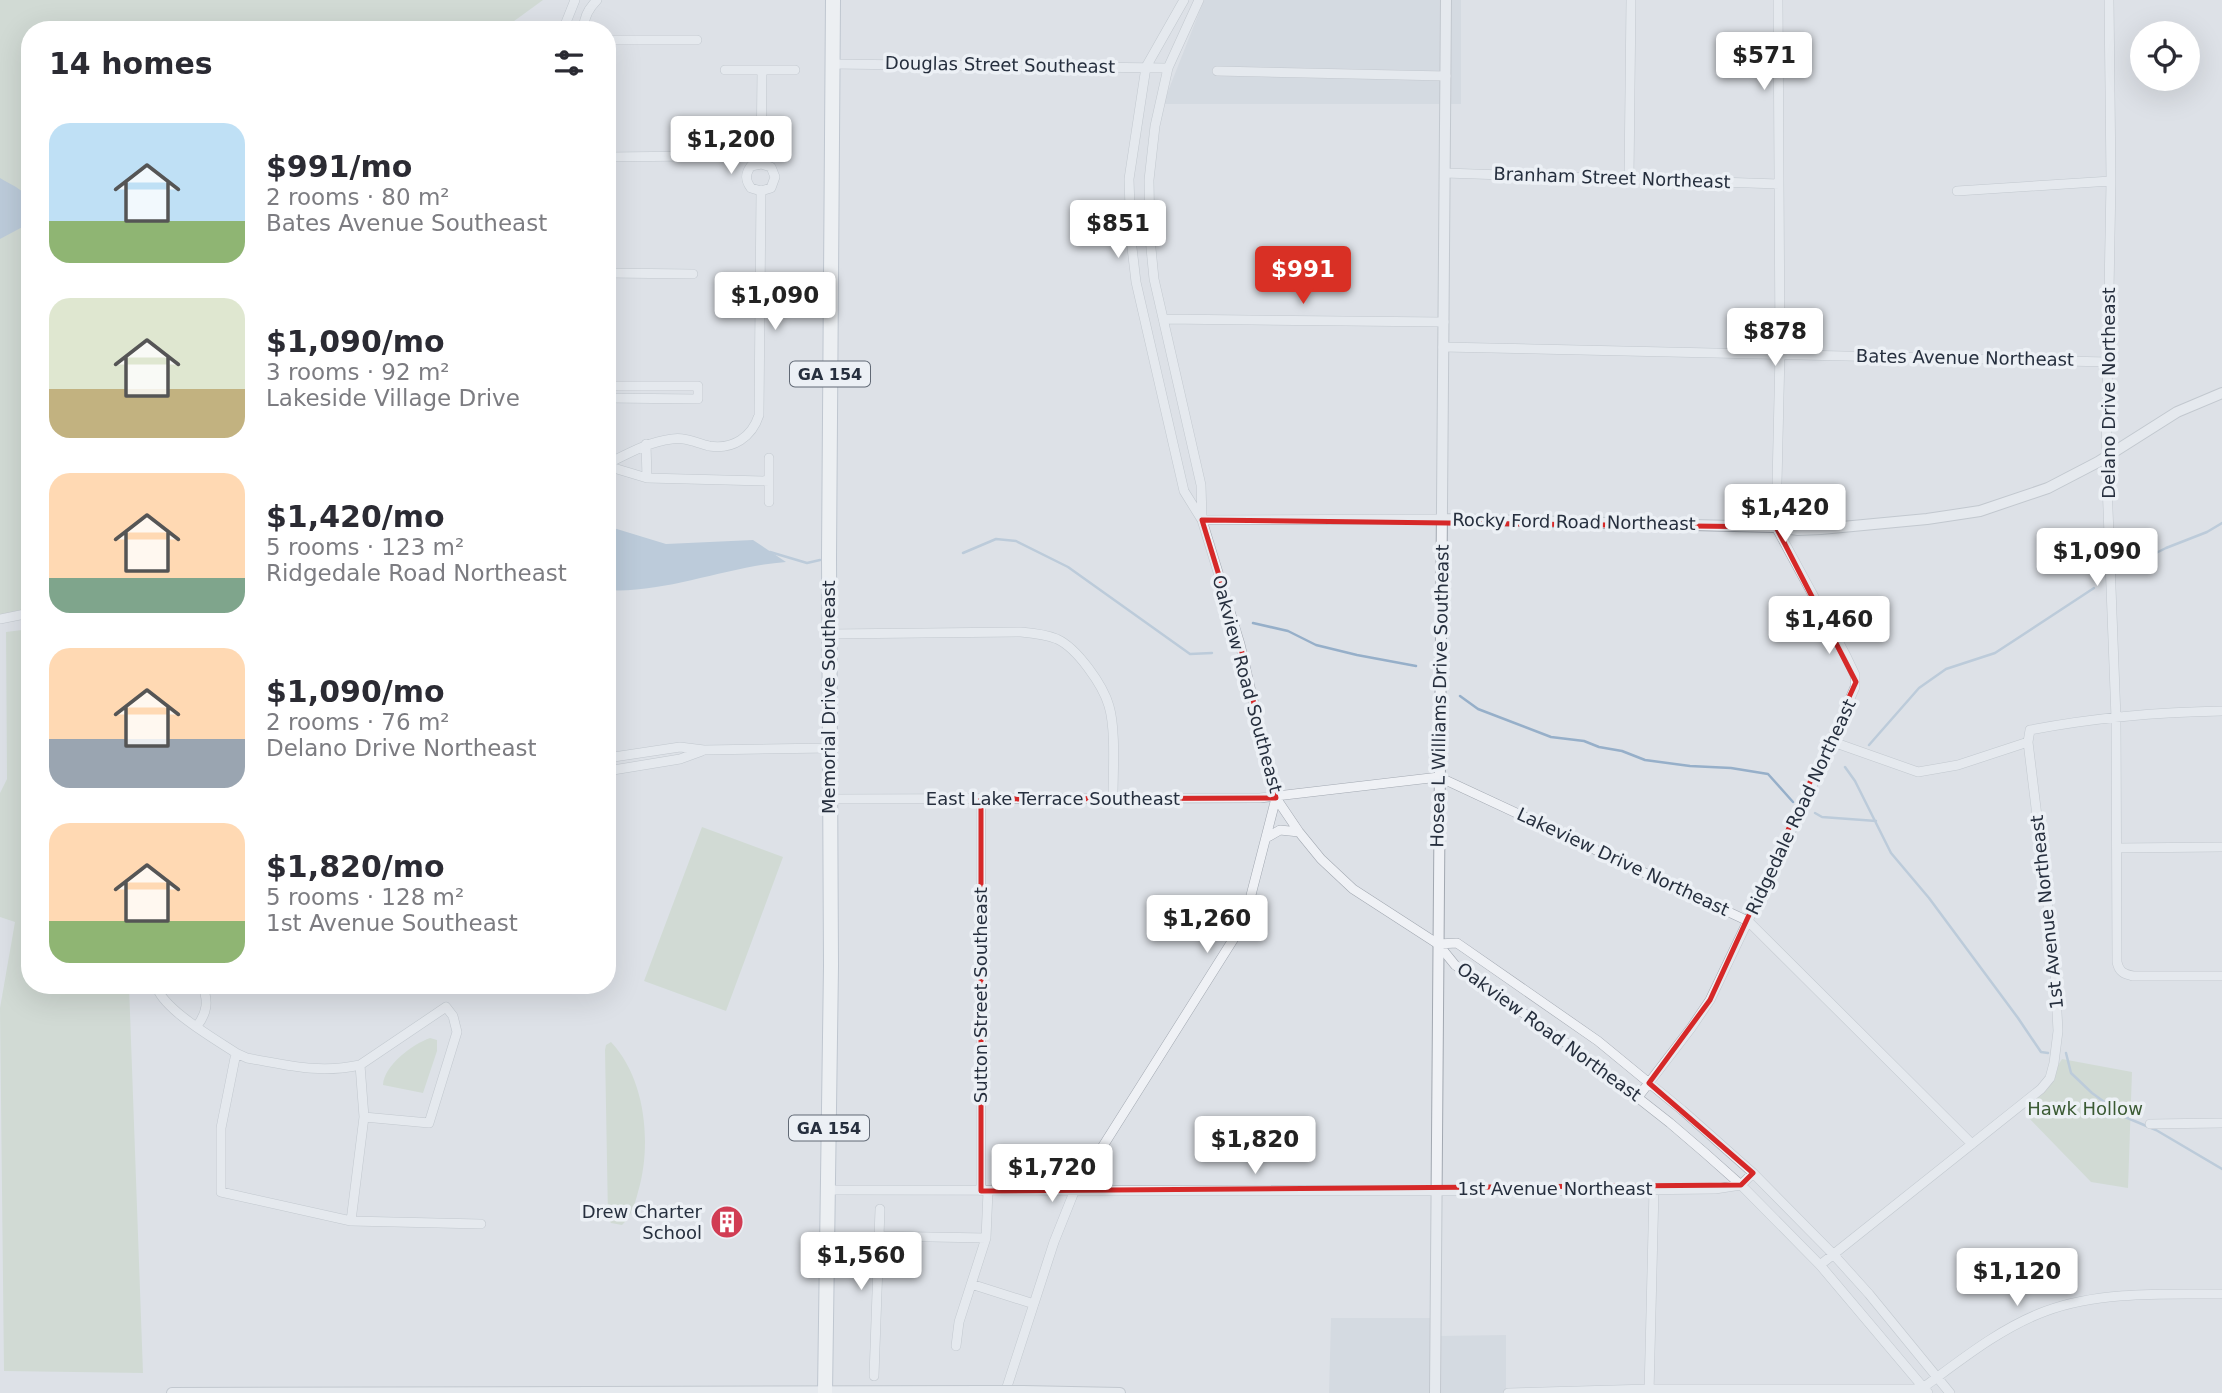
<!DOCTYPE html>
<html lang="en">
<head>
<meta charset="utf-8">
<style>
  :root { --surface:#fff; --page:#f2f2f3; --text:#2b2b33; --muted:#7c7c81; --accent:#d93025 }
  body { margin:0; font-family:"DejaVu Sans",sans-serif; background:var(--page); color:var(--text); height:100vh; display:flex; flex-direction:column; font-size:26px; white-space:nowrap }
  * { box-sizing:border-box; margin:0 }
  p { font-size:23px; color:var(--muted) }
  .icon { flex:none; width:38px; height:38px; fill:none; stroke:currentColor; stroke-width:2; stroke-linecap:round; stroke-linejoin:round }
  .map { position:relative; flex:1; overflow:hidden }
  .panel { position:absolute; left:21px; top:21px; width:595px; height:973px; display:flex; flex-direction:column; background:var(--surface); border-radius:28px; box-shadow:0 7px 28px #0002 }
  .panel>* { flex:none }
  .tools { position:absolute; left:2130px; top:21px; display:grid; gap:14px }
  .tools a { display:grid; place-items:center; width:70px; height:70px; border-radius:50%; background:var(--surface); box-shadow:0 7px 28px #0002; font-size:35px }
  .price { position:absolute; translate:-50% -60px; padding:0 16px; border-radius:7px; background:#fff; color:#222; font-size:23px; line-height:46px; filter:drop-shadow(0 2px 4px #0008) }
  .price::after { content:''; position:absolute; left:50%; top:42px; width:21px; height:16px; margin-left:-10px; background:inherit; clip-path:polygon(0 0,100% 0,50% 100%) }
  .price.active { background:var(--accent); color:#fff }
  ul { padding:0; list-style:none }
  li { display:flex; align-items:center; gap:21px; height:175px; padding:0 28px }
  li span { display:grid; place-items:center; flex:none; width:196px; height:140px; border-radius:21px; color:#555 }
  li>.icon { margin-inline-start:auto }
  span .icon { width:84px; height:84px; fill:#fffc; stroke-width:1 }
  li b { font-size:30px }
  h2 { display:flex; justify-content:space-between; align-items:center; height:84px; padding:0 28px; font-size:30px }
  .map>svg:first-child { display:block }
  .built { fill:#cbd0d9 }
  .green { fill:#c3d1bd }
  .water { fill:#96afc9 }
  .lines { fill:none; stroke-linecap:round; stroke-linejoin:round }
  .stream { stroke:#96afc9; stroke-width:2.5 }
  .minor-casing { stroke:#a2a8b1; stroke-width:10 }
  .tertiary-casing { stroke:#a2a8b1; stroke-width:12 }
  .primary-casing { stroke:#9ca5b3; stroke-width:16 }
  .minor { stroke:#eff1f5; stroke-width:9 }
  .tertiary { stroke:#eff1f5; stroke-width:10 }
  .primary { stroke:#fff; stroke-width:14 }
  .tertiary-bridge-casing { stroke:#a2a8b1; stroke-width:12; stroke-linecap:butt }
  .tertiary-bridge { stroke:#eff1f5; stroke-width:10 }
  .marked { fill:none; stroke:#d62828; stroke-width:5; stroke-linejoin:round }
  .labels { text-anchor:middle; stroke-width:7; stroke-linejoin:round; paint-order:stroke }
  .shield { fill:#ecf0f5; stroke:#616975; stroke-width:2 }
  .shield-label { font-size:16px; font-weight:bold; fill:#262f3e }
  .street-label { font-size:18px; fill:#262f3e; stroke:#ecf0f5 }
  .park-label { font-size:18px; fill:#3a5a33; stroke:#ecf0f5 }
  .poi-label { font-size:18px; fill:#262f3e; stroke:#ecf0f5; text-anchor:end }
</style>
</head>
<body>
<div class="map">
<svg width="2222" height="1393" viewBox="0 0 2222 1393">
  <rect width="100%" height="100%" fill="#dde1e7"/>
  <path class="built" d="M1204,0H1461V104H1163Z
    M1331,1318H1436L1437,1336L1506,1335V1393H1329Z"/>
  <path class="green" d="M0,0H543L502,30H30V617L0,619Z
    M30,629V985H129L143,1373L4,1371L0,1008L15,922L0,917V793L7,779L6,632Z
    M702,827L783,857L726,1011L644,981Z
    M430,1038L437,1040V1051L423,1093L383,1085C384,1065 413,1044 430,1038Z
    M611,1042C646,1079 652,1145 638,1192C635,1204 631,1217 622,1225L611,1223L608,1218L605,1050L606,1045Z
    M2062,1059L2132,1072L2128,1188L2091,1182L2026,1115Z"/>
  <path class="water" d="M0,178C26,193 30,191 30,223L0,239Z
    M607,526L666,544L753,540L786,562C728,566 665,594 607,590Z"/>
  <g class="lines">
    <path class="stream" d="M770,552L807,563L820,560
      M963,553L996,539L1016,541L1068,567L1190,654L1212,653
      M2122,570L2166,548L2207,532L2222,523
      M1253,623L1288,631L1316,645L1357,655L1416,666
      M1460,696L1478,709L1551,737L1584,741L1599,747L1622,751L1645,760L1690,766L1731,768L1768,774L1793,802
      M1869,745L1919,688L1946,669L1995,653L2094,588
      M1845,767L1855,781L1891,853L1929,898L2018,1018L2041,1052L2048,1053
      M1815,813L1822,817L1876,821
      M2066,1053L2071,1073L2092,1093L2125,1117L2156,1130L2222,1169"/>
    <defs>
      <path id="minor" d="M1184,0L1146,67L1129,179L1131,239L1136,282L1184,491L1202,520L1240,644L1276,798L1299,832L1321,859L1353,889L1438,944L1455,965L1586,1057L1670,1123L1705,1153L1741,1185L1820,1265L1928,1393
        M1199,0L1168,68L1155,126L1149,180L1150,238L1154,279L1201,485L1202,518
        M2109,0L2111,181L2106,457L2116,718L2117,962C2119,972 2124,974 2133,976H2222
        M563,30L575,0
        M584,30C583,18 588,9 597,0
        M607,40H697
        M832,64L1168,68
        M725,70H795
        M1217,71L1446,76
        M607,157L697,156
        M1445,173L1779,184
        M1629,178L1631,0
        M761,191L751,188C745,180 745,174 751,166L761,164
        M1957,191L2111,181
        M607,273L693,274
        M1163,319L1444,322
        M1443,347L2108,362
        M607,386H698V399L607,398
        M646,444L647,478
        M769,458V502
        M607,464C629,453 648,442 672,439C686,437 696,443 709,446C733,450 752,437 759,415L761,191L771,188L775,177L771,167L761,164L762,70
        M607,466L647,478L769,481
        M1202,520L1442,519
        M0,619L30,613
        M830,634L1020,632C1032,633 1045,634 1057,639C1077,648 1103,685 1109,706C1116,730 1113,771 1113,797
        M1833,742L1918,772L1958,765L2028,742L2030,730C2093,718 2158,712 2222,711
        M607,758L680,747L704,750L830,748
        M607,771L680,759L702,751
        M829,799L1260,798L1439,777L1748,921L1972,1144
        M1266,838L1280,830L1299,832
        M2117,848L2222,847
        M1438,944L1457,943L1598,1041L1682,1110L1753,1173L1833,1254L1869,1294L1950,1393
        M156,985C162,1009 215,1039 236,1053L221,1128V1192L351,1221L481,1224
        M197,1026C207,1013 209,1001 202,985
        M236,1053L247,1058C288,1065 318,1074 360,1065L364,1117L351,1221
        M360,1065L446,1007L453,1016L457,1032L429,1123L364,1117
        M1638,1097L1691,1028L1710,1000L1810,791L1855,687V675L1846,656L1776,527L1780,353L1778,0
        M2150,1124L2222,1123
        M827,1190L1538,1191L1715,1189L1741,1185L1753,1173
        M981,1191V799
        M877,1236L986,1238
        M1820,1265L2041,1089L2050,1078L2054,1063L2058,1031L2054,956L2028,742
        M971,1284L1034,1304
        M956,1346L959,1322L986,1238L988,1191
        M874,1376L880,1209
        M1005,1393L1054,1242L1074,1192L1236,935L1250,899L1276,798
        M1508,1393L1649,1389H1919L1924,1387C1962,1359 2002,1327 2046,1311C2099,1291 2166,1294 2222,1294
        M1649,1393L1654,1189"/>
      <path id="tertiary" d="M1442,519L1776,527L1798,530L1821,529L1927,519L1980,511L2048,488L2098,462L2177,412L2222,393
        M1023,1391L1120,1393
        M172,1393L985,1391
        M1435,1393L1446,0"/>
      <path id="primary" d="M825,1393L831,966L829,558L833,0"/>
    </defs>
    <use href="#minor" class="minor-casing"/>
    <use href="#tertiary" class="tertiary-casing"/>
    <use href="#primary" class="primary-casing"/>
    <use href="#minor" class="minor"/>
    <use href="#tertiary" class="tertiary"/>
    <use href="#primary" class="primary"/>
    <defs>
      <path id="tertiary-bridge" d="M985,1391H1023"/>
    </defs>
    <use href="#tertiary-bridge" class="tertiary-bridge-casing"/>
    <use href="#tertiary-bridge" class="tertiary-bridge"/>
  </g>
  <path d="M0 0H2222V1393H0ZM1202,520L1776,527L1856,682L1710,1000L1649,1083L1753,1173L1741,1185L981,1191V799L1276,798L1240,644Z" fill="#dde1e7" fill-opacity=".55" fill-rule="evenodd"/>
  <path class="marked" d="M1202,520L1776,527L1856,682L1710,1000L1649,1083L1753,1173L1741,1185L981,1191V799L1276,798L1240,644Z"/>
  <defs>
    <symbol id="building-disc" viewBox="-11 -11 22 22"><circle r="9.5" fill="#d13c53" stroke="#ecf0f5"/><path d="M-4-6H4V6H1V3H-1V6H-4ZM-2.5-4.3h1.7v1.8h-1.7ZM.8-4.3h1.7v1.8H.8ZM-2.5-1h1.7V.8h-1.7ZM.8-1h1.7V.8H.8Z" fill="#fff"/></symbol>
  </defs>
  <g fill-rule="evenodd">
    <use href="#building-disc" x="708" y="1203" width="38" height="38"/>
  </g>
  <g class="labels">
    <g class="shield">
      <rect x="790" y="361.5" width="80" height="25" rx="5"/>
      <rect x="789" y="1115.5" width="80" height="25" rx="5"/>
    </g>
    <g class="shield-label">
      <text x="830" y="380">GA 154</text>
      <text x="829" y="1134">GA 154</text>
    </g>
    <g class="street-label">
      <text transform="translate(1000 65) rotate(1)" y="6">Douglas Street Southeast</text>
      <text transform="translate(1612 178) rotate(2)" y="6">Branham Street Northeast</text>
      <text transform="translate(1965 358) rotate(1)" y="6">Bates Avenue Northeast</text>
      <text transform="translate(2109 393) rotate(-90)" y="6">Delano Drive Northeast</text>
      <text transform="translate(1574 522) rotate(1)" y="6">Rocky Ford Road Northeast</text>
      <text transform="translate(1247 684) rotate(75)" y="6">Oakview Road Southeast</text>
      <text transform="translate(1440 696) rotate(-89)" y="6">Hosea L Williams Drive Southeast</text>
      <text transform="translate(829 697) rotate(-90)" y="6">Memorial Drive Southeast</text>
      <text x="1053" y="805">East Lake Terrace Southeast</text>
      <text transform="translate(1801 807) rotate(-65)" y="6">Ridgedale Road Northeast</text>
      <text transform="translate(1623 862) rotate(25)" y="6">Lakeview Drive Northeast</text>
      <text transform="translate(2047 912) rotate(-96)" y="6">1st Avenue Northeast</text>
      <text transform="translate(981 995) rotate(-90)" y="6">Sutton Street Southeast</text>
      <text transform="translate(1549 1032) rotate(36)" y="6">Oakview Road Northeast</text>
      <text x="1555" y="1195">1st Avenue Northeast</text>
    </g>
    <g class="park-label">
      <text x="2085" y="1115">Hawk Hollow</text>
    </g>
    <g class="poi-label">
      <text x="702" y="1218">Drew Charter<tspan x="702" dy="21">School</tspan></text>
    </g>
  </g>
</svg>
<div class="tools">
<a><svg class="icon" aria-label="locate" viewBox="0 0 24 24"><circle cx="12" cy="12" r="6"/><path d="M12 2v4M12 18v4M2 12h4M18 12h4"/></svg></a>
</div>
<b class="price" style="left:1764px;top:92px">$571</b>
<b class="price" style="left:731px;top:176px">$1,200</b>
<b class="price" style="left:1118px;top:260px">$851</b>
<b class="price active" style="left:1303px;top:306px">$991</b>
<b class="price" style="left:775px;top:332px">$1,090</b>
<b class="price" style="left:1775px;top:368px">$878</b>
<b class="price" style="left:1785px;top:544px">$1,420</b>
<b class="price" style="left:2097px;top:588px">$1,090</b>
<b class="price" style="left:1829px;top:656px">$1,460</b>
<b class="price" style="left:1207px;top:955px">$1,260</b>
<b class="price" style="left:1255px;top:1176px">$1,820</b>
<b class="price" style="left:1052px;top:1204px">$1,720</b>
<b class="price" style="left:861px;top:1292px">$1,560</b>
<b class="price" style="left:2017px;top:1308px">$1,120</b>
<section class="panel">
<h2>14 homes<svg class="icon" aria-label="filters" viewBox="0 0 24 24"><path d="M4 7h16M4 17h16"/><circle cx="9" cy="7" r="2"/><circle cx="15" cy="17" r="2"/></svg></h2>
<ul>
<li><span style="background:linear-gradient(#bfe0f5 70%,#8fb573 0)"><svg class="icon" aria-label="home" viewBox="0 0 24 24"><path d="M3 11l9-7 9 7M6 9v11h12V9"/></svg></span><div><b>$991/mo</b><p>2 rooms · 80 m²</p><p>Bates Avenue Southeast</p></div></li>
<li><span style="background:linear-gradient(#dfe7d0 65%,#c2b280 0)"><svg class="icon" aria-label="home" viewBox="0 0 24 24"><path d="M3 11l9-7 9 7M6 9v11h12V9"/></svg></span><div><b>$1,090/mo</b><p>3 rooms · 92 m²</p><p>Lakeside Village Drive</p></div></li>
<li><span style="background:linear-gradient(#ffd9b3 75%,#7fa58c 0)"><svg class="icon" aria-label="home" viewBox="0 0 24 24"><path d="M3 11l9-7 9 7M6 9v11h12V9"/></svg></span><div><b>$1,420/mo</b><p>5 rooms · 123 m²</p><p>Ridgedale Road Northeast</p></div></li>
<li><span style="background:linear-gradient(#ffd9b3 65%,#9aa5b1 0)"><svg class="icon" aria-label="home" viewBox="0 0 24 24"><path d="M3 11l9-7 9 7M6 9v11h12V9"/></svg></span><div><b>$1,090/mo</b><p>2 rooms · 76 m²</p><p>Delano Drive Northeast</p></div></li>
<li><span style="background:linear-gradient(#ffd9b3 70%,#8fb573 0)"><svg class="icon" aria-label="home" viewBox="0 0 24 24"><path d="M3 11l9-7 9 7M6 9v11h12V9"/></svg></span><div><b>$1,820/mo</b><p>5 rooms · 128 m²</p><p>1st Avenue Southeast</p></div></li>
</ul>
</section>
</div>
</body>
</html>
